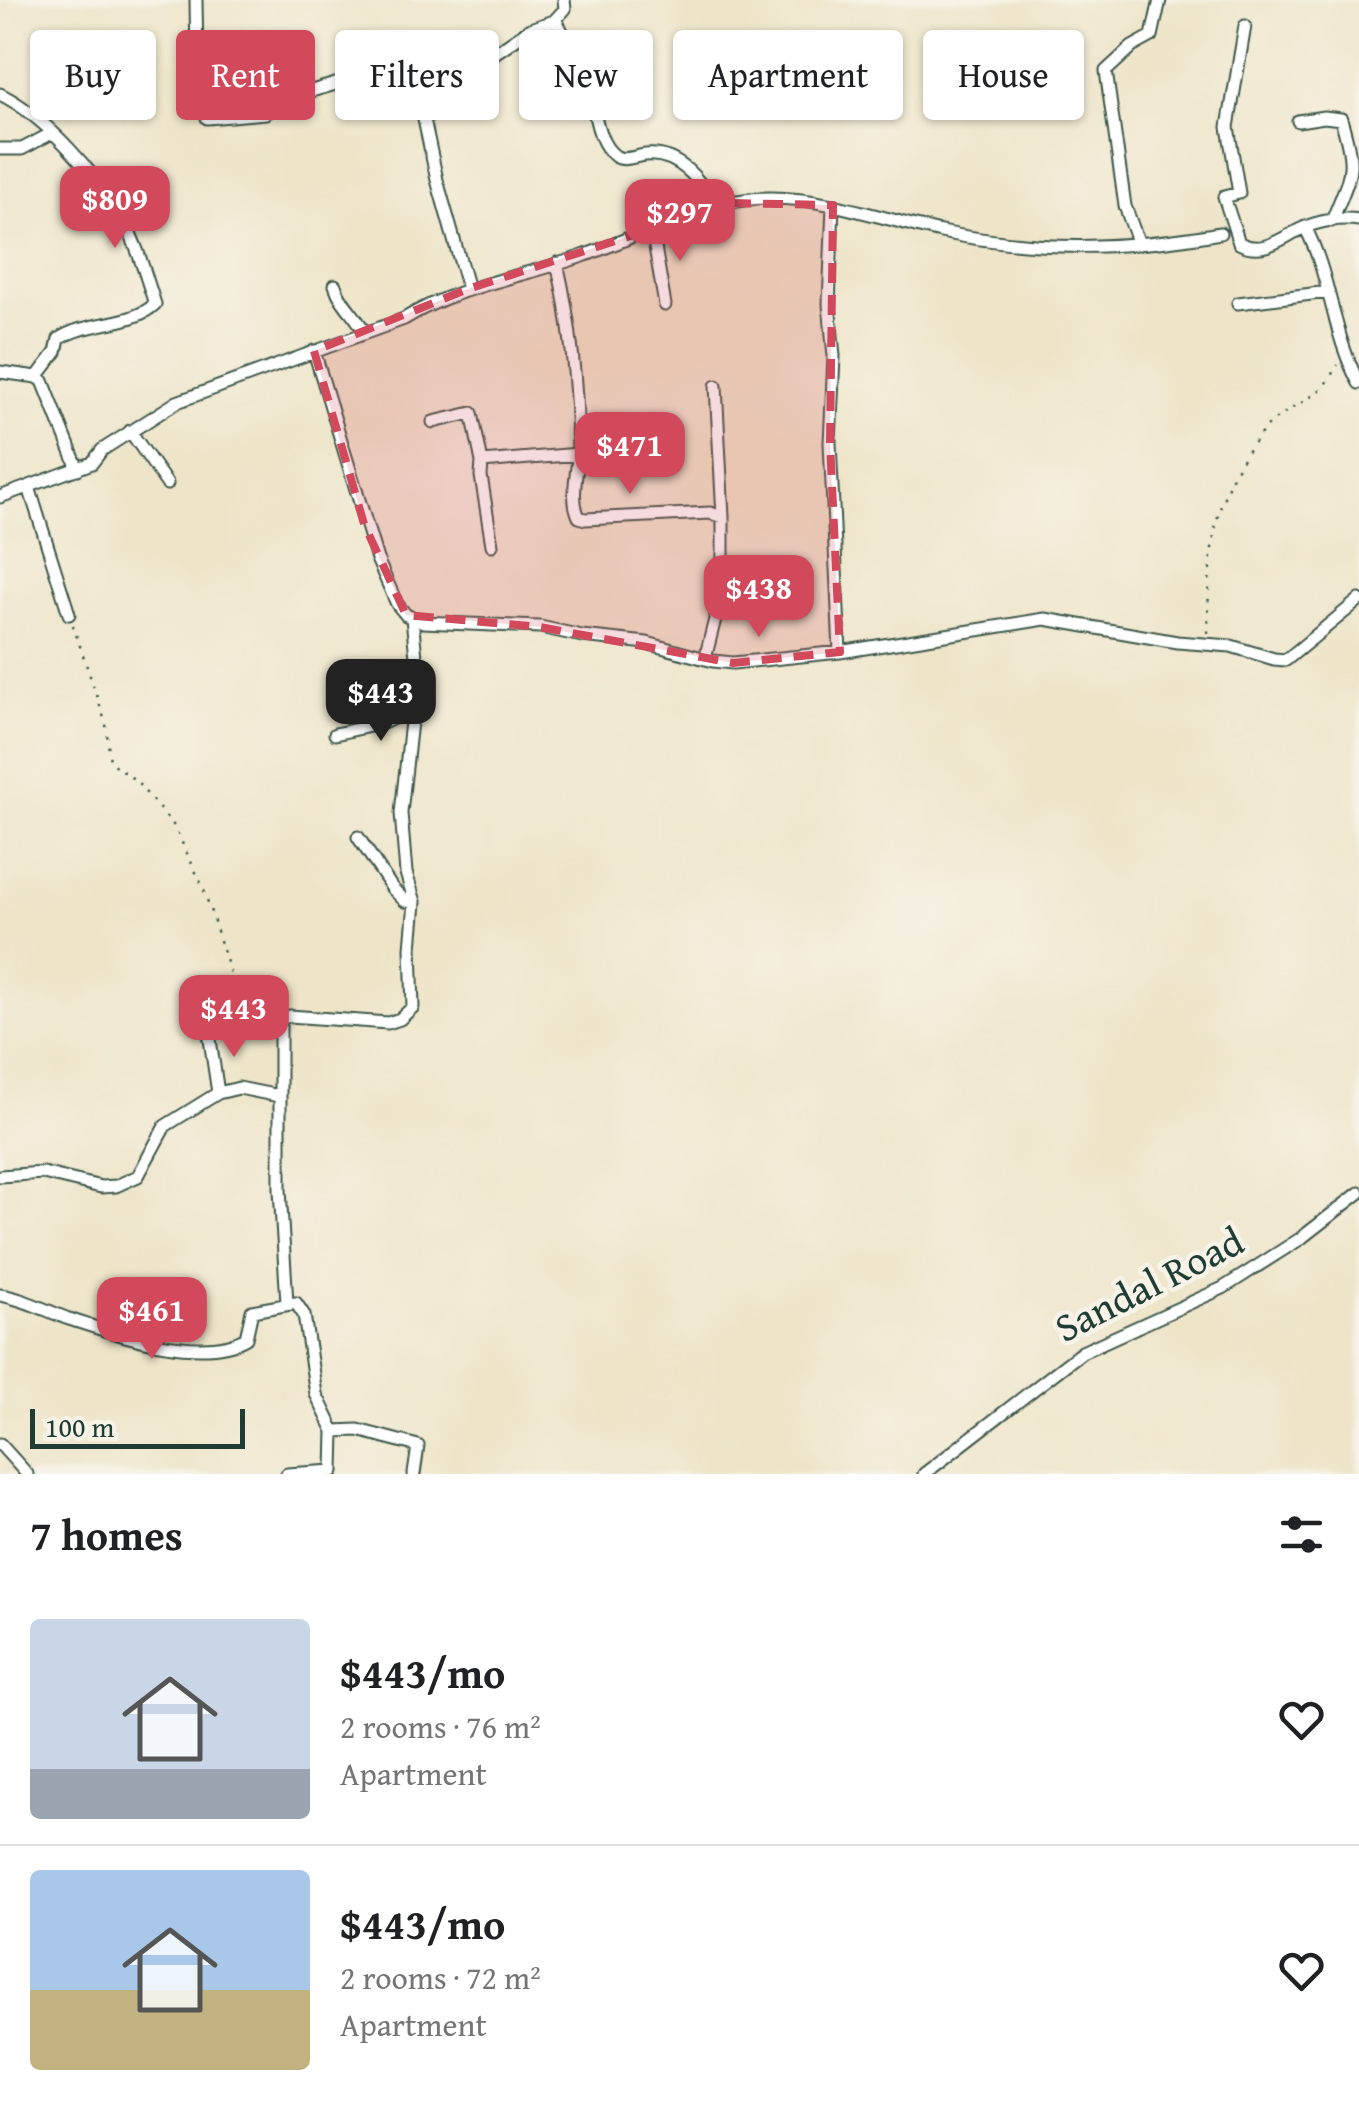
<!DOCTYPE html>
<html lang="en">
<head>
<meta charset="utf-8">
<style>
  :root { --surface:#fff; --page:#f2f2f2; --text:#202124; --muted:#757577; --line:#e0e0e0; --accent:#d1495b }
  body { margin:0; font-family:"Gentium Book Plus",serif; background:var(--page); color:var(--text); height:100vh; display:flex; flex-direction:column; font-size:38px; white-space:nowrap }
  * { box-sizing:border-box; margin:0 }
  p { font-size:32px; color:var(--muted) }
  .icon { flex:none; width:55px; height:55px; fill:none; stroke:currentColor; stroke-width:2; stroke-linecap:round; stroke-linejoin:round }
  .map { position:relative; height:1474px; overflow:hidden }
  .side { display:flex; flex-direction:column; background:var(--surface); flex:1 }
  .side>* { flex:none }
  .top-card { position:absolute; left:30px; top:30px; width:1300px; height:90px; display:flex; gap:20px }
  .scale { position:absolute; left:30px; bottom:25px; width:215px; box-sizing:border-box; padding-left:10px; border:5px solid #1f3d34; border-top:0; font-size:28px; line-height:35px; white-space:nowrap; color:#1f3d34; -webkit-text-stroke:8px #f7f3e8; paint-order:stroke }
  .price { position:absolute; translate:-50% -85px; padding:0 22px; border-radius:20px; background:var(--accent); color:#fff; font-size:32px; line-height:65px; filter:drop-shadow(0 2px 5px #0008) }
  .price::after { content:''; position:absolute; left:50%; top:60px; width:30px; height:22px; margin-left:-15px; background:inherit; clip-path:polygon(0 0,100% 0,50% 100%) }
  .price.active { background:#222; color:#fff }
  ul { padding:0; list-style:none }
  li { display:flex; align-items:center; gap:30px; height:250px; padding:0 30px }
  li+li { border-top:2px solid var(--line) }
  li span { display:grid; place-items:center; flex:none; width:280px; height:200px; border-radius:10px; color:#555 }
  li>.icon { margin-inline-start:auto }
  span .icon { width:120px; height:120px; fill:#fffc; stroke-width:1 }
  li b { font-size:42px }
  h2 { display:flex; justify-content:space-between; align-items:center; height:120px; padding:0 30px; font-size:42px }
  .chip { padding:0 35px; border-radius:10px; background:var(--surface); box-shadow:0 2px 8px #0004; font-size:35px; line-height:90px }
  .chip.active { background:var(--accent); color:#fff }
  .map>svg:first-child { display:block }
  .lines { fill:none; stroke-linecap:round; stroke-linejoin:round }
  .minor-casing { stroke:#3e564a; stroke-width:15 }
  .path { stroke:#3e564a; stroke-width:2.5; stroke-dasharray:2.5 8; stroke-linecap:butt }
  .minor { stroke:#fff; stroke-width:11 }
  .marked { fill:#d1495b; fill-opacity:0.2; stroke:#d1495b; stroke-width:8; stroke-dasharray:20 12; stroke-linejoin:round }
  .labels { text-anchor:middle; stroke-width:9; stroke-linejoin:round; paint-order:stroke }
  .street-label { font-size:40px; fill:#1f3d34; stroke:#f7f3e8 }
</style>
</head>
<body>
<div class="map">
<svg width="1359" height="1474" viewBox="0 0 1359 1474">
  <rect width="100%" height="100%" fill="#f7f3e8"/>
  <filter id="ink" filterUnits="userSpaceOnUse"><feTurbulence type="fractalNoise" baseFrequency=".01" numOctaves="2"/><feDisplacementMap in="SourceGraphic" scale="20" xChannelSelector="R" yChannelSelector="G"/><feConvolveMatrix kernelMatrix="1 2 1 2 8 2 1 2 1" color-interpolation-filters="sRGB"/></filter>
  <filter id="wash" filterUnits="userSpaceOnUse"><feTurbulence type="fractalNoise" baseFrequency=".0048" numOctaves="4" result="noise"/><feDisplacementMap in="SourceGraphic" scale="40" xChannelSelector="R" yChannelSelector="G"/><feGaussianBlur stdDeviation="2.25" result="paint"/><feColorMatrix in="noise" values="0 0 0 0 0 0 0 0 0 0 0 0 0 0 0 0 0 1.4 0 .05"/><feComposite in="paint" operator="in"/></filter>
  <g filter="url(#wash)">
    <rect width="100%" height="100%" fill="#eee5c9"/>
  </g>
  <g filter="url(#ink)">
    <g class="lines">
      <defs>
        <path id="minor" d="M196,0L197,59L207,118L266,113L291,97L363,76H388L405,81L419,96L437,180L468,289
          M556,20C567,41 579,61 587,83C595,105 595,141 615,156C624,162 635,156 645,155C679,151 701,182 717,207
          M1245,26L1228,127L1239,193L1224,197L1239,243C1263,255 1280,239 1301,229C1318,221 1341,217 1359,220
          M414,89L421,73L439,67L476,66L530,29L554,21L565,9L564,0
          M0,94C45,116 95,173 121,216C137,243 145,274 155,304C131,327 87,320 59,339L56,352L37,377
          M1298,121L1324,117L1341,119C1357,172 1351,172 1332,221
          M0,149H22L52,133
          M833,205L829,304L834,356L830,443L840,652
          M1305,227C1331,276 1332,334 1359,383
          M652,230L665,305
          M1139,244L1125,206L1106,71L1132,47L1152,36L1160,0
          M557,263C571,323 577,387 578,448C579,471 569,496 579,517L585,519L710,513L723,517V563L720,599L705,659
          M335,285C341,305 356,314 365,333
          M1238,303L1328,292
          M314,351L377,559L397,604L406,615L423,622L540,627L582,636L647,643L713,661L733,663L840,652L1045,619L1177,642L1231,646L1274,659L1286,660L1359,600
          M0,372L37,377L43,381L78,469
          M716,386L723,517
          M433,422L472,413L482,462L579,454
          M130,431L167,484
          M482,462L481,476L492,545
          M29,487L69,614
          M0,497L92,463L102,450L177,402L404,319C459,285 523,277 583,256C640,236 709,197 771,198C829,198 885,220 941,232C1037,252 1125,250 1220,233
          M335,734L383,723L412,709
          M358,837L392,888L405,901L415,902
          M209,1033L218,1093
          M0,1176L43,1173L101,1187L116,1186L138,1176L165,1126L218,1093L239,1088L279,1096
          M0,1295C22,1298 45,1310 66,1318C111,1333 203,1364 246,1338L252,1311L296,1303L304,1315L316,1394L334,1431L333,1471L287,1474
          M287,1303L280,1190V1019L289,1016L388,1023L400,1019L413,1007L411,948L415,902L406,873L401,813L417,667L412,618
          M334,1431L358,1430L418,1446L414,1474
          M0,1444L27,1474
          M924,1474L1082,1352L1223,1288L1300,1239L1359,1193"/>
      </defs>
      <use href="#minor" class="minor-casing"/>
      <path class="path" d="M73,625L106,724L110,762L135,780L174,826L203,887L231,975L271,1010
        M1208,633C1209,554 1209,494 1264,430C1279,413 1303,404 1320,390C1327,384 1332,373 1338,365"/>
      <use href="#minor" class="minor"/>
    </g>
  </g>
  <path class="marked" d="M731,203L833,205L830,443L840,652L733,663L540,627L406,615L364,524L314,351L468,289Z"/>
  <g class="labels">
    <g class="street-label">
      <text transform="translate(1149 1284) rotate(-27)" y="14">Sandal Road</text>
    </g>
  </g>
</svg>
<div class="scale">100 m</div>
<b class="price" style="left:115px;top:251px">$809</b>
<b class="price" style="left:680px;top:264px">$297</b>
<b class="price" style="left:630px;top:497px">$471</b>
<b class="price" style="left:759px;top:640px">$438</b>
<b class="price active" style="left:381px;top:744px">$443</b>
<b class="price" style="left:234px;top:1060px">$443</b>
<b class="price" style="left:152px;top:1362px">$461</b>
<div class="top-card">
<a class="chip">Buy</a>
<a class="chip active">Rent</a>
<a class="chip">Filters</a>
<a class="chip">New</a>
<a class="chip">Apartment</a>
<a class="chip">House</a>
</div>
</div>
<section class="side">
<h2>7 homes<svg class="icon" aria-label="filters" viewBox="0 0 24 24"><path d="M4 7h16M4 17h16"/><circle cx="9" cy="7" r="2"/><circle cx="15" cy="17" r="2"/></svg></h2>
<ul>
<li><span style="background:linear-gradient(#c9d6e8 75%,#9aa5b1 0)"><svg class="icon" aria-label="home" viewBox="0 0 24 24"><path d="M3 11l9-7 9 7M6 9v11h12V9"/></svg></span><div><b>$443/mo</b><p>2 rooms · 76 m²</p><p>Apartment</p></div><svg class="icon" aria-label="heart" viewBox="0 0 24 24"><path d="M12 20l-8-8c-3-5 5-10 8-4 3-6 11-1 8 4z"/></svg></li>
<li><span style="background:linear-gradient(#a9c7e8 60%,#c2b280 0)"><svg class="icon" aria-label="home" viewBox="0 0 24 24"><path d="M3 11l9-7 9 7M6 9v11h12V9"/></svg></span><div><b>$443/mo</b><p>2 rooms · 72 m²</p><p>Apartment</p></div><svg class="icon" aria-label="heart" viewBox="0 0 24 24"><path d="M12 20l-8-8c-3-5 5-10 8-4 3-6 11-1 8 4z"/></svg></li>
</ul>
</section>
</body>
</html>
